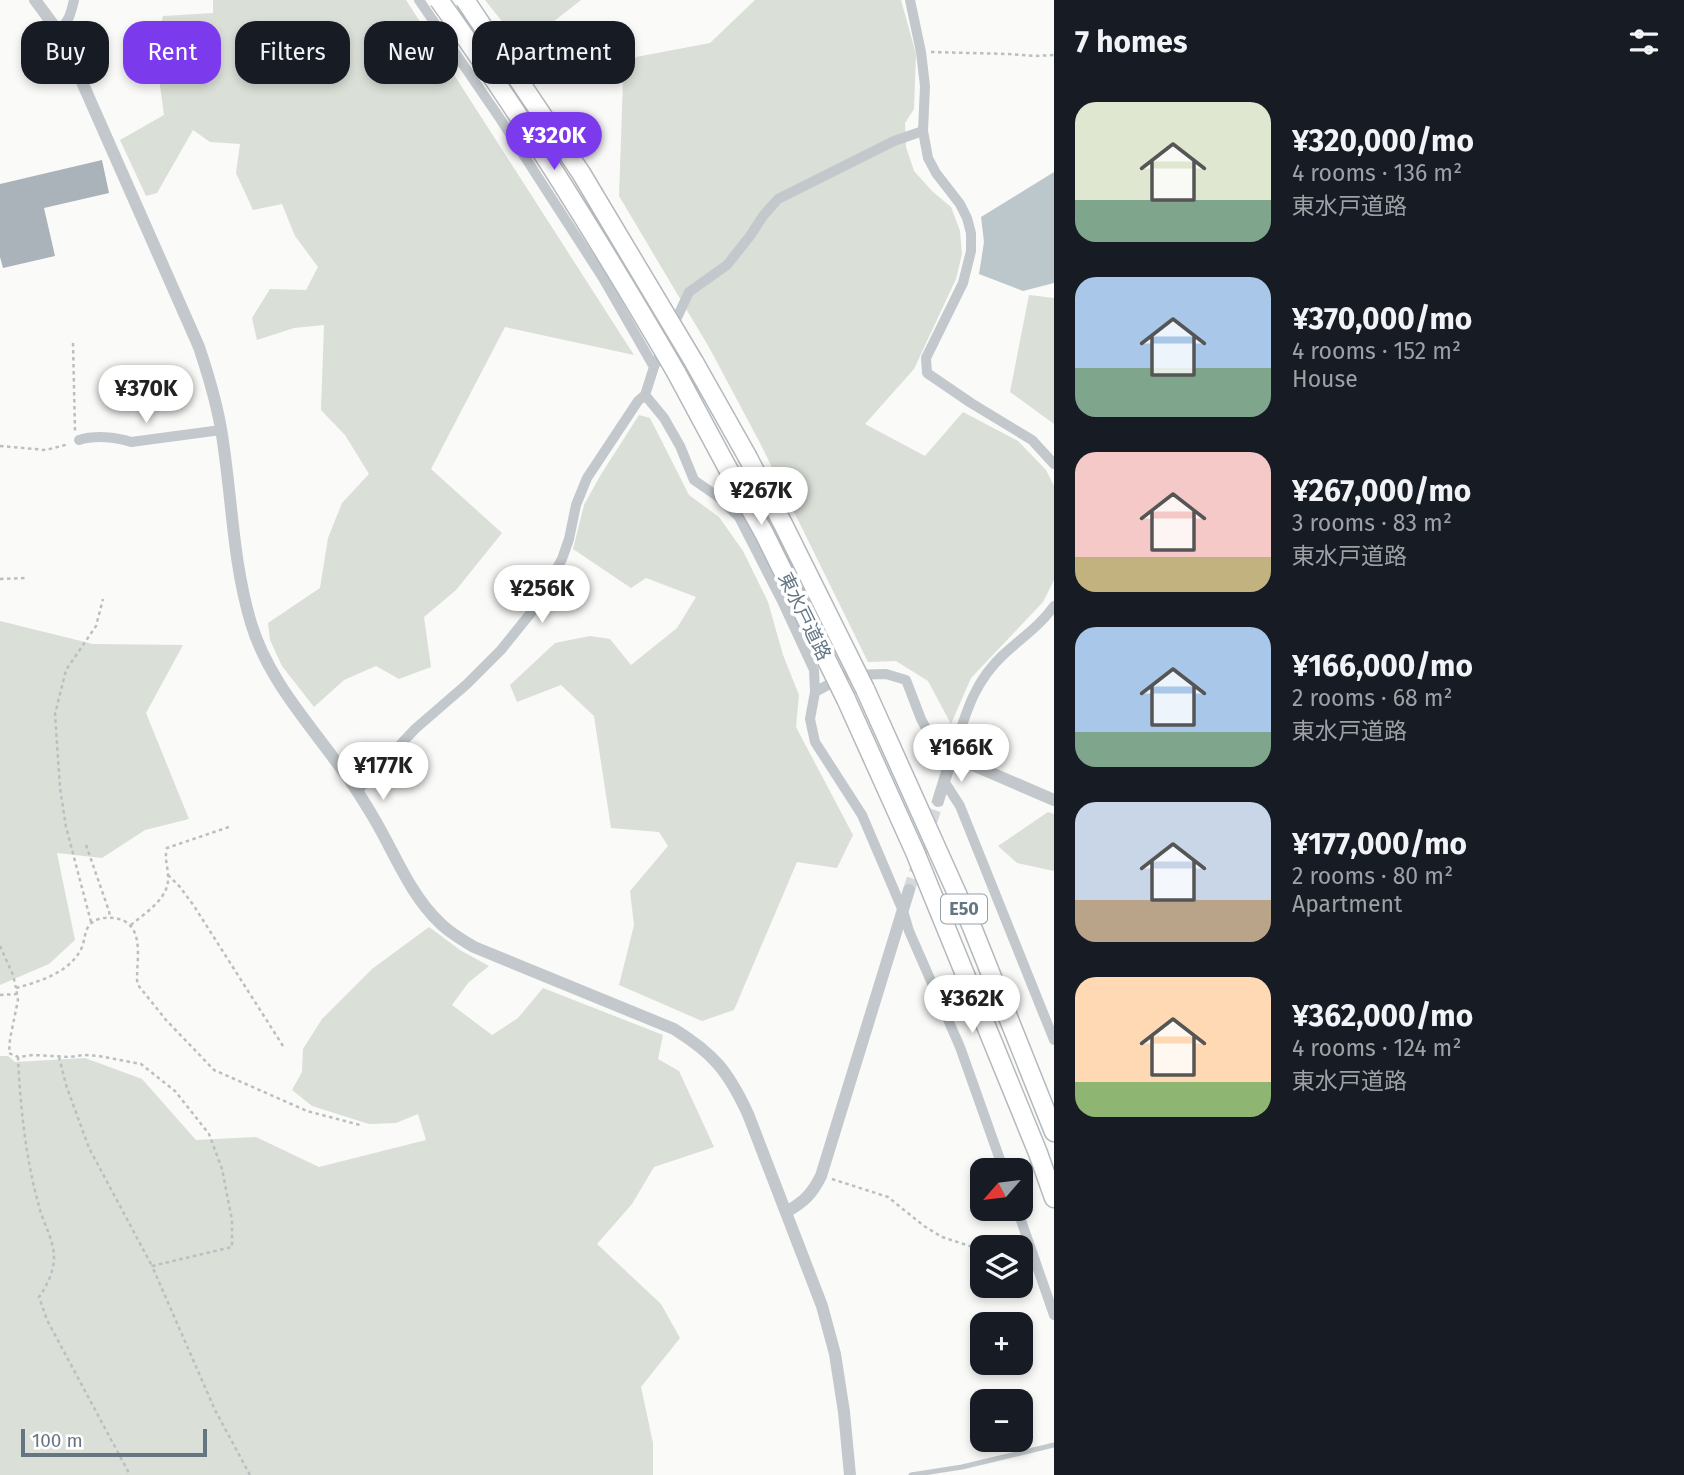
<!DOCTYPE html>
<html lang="en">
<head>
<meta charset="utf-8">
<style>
  :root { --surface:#171b24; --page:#242831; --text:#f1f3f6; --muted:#9ea1a6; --accent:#7c3aed }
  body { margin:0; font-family:"Fira Sans","Noto Sans JP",sans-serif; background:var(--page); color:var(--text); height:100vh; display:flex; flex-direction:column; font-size:26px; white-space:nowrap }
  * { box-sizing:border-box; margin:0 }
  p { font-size:23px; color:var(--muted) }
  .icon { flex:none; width:38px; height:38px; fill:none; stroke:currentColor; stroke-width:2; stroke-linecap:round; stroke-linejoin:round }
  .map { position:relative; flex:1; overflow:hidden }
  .panel { display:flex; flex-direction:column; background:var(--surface); width:630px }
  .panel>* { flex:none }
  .banner { position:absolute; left:21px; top:21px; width:665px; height:63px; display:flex; gap:14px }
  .needle { width:46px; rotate:242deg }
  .controls { position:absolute; left:970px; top:1158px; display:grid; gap:14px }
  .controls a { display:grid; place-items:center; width:63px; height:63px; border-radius:14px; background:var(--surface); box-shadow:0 4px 10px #0003; font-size:35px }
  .scale { position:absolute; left:21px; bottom:18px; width:186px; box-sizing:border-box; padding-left:7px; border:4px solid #657683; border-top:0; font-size:19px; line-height:24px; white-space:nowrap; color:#657683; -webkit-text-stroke:5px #fff; paint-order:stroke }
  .price { position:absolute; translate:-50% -60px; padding:0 16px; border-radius:24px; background:#fff; color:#222; font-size:23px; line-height:46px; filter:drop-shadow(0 2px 4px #0008) }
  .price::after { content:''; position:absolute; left:50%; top:42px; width:21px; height:16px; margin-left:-10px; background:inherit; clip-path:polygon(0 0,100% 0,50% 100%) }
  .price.on { background:var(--accent); color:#fff }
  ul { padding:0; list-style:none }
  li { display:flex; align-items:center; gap:21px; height:175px; padding:0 21px }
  li span { display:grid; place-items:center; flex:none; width:196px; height:140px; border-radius:21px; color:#555 }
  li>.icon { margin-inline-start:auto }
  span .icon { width:84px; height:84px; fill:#fffc; stroke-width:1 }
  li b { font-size:30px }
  h2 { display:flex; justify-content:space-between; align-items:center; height:84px; padding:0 21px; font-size:30px }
  .pill { padding:0 24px; border-radius:21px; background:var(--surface); box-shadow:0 4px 10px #0003; font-size:24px; line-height:63px }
  .pill.on { background:var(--accent); color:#fff }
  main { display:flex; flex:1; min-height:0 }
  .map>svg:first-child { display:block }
  .green { fill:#dadfd7 }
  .water { fill:#bbc7cb }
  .building { fill:#aab3b9 }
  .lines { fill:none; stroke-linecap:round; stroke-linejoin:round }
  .tertiary-tunnel { stroke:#d5d9db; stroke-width:12; stroke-dasharray:12 6; stroke-linecap:butt }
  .motorway-casing { stroke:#b4b9bd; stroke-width:21 }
  .path { stroke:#bbbfc2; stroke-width:2.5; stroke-dasharray:3.5 3.5; stroke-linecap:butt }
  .service { stroke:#c3c8cc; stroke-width:5 }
  .minor { stroke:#c3c8cc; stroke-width:10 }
  .tertiary { stroke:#c3c8cc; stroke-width:12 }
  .motorway { stroke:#fff; stroke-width:18 }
  .motorway-bridge-casing { stroke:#b4b9bd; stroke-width:21; stroke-linecap:butt }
  .motorway-bridge { stroke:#fff; stroke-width:18 }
  .labels { text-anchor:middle; stroke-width:7; stroke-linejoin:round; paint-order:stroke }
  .shield { fill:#fff; stroke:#939fa8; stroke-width:2 }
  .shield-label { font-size:18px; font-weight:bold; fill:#657683 }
  .street-label { font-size:19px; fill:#657683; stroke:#fff }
</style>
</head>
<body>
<main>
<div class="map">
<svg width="1054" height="1475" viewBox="0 0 1054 1475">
  <rect width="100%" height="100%" fill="#fafaf8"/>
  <path class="green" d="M213,0H406L634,355L505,327L431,469L502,533L456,590L424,617L431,667L399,679L376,666L344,680L314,707L282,666L270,640L268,623L320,588L328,538L342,503L369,474L345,435L321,410L324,325L294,328L257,340L252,318L270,289L306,290L318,267L295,236L282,204L253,210L236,173L240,144L210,142L193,130L157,193L146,196L120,140L164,115L155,48L163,16L213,13Z
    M485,0H581L553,22L504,24Z
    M755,0H901L916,54L914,109L905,123L906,147L914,171L932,191L951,207L960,231L962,254L956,279L914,369L865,424L925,456L963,412L1018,441L1046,470L1054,486V580L1043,602L971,678L951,724L928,681L896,661L868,662L760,443L710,349L619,196L623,81L636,57L710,43Z
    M1029,295L1054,298V424L1010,392Z
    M639,415L650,418L689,495L719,517L743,551L768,602L783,655L799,695L796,727L853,835L837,868L797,862L734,1010L702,1021L619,985L634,925L630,891L668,846L659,832L611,828L594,716L561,685L517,702L510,685L555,643L590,636L610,639L631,665L677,628L696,597L646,578L631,588L573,549L584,505L600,476Z
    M0,621L93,644L183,645L146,713L189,819L145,830L102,858L57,853L75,940L49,964L0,985Z
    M1048,812L1054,814V871L1017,863L998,846Z
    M429,927L460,950L489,966L468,983L452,1005L492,1035L518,1018L543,988L663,1035L658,1059L679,1071L714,1147L654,1167L632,1204L597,1244L661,1304L680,1338L641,1387L653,1443V1475H0V1056H8L15,1062L85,1058L142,1079L196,1140L256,1137L319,1167L426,1140L418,1114L396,1123L369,1124L312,1106L292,1090L302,1072L303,1049L322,1019L372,969Z"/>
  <path class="water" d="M1054,172V283L1023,291L979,274L984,242L981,217Z"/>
  <path class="building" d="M102,160L109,193L44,208L55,256L3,268L0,257V184Z"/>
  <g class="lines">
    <path class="tertiary-tunnel" d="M909,890L938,801"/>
    <defs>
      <path id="motorway" d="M694,362L747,456
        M676,372L727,467
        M865,689L972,927L1054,1132
        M846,699L915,852L1038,1153L1054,1198"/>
    </defs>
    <use href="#motorway" class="motorway-casing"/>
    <path class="path" d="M931,52L1009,54L1035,56L1054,55
      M73,343L75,431
      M0,446L46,450L69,444
      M0,579L26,578
      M86,845L109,911L110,918
      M168,875L180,887L194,906L283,1046
      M91,922L66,827L60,788L55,714L66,670L96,626L103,599
      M131,925C146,912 170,898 168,876C168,866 164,859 167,848L229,827
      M0,946L13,975L16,988
      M0,995L17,994
      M18,1057C20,1105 26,1161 39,1206C43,1223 54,1240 54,1257C54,1271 47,1286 39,1297L47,1320L130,1475
      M59,1057L66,1085L89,1148L152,1266
      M832,1179L888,1197L924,1226L942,1237L982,1250
      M250,1475L215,1410L152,1266L232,1247V1220L222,1169L209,1134L175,1091L141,1064L99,1056L84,1055L70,1057L33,1055L18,1057L9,1053L10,1039L18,1000L16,988C38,982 68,973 80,951C86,942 83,928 93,922C98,918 107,917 114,918C145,922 137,956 137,980L138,985L166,1020L214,1070L307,1111L360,1125"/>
    <path class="service" d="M911,1475L962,1467L1054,1445"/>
    <path class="minor" d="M419,0L501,120L603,278L654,367
      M910,0L921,52L925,86L923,131L928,158L936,173L960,204L967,218L971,233V251L963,283L926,358L927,373L971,403L1032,440L1054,464
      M58,31C69,22 71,13 74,0
      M645,395L664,418L680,446L694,480L717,496L739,517L782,601L814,670L815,692L810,719L815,742L862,815L903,911L909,931L960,1047L1004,1171
      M79,440C95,435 116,437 131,442L221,430
      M815,692L846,675L886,674L906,680L921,719L936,747L952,756C965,717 972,684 1003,655C1020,639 1040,626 1054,606
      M944,781L960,806L1054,1040
      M357,791L415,729L467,684L501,650L534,609L562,559L569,539L576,505L587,478L638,401L645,395L654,367L689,292L727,265L750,236L763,216L778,199L894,141L923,131
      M1017,1209L1054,1315"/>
    <path class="tertiary" d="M35,0L58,31L71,57L199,347C208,374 216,400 221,429C232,493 232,560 251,623C268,680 309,723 343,771C354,785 363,800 372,815C394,851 409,894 440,923C450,933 462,940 474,947L674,1029C714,1054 728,1071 748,1114L822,1306L835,1354L844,1412L850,1475
      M938,801L952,756L1054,800
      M786,1212C804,1202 812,1194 821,1176L909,890"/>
    <use href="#motorway" class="motorway"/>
    <defs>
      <path id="motorway-bridge" d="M439,0C525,120 602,245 676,372
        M465,0L581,173L694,362
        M747,456L783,524L865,689
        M727,467L764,533L846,699"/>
    </defs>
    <use href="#motorway-bridge" class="motorway-bridge-casing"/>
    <use href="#motorway-bridge" class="motorway-bridge"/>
  </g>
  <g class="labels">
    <rect class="shield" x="941" y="894.5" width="46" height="29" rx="5"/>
    <g class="shield-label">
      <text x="964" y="915">E50</text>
    </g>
    <g class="street-label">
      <text transform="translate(805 616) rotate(64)" y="7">東水戸道路</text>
    </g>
  </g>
</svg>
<div class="controls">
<a><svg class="needle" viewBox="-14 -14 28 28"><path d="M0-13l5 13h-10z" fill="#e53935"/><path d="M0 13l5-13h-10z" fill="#9ea1a6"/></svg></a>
<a><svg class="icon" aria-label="layers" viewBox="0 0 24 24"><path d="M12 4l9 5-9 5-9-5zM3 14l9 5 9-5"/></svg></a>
<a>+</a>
<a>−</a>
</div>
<div class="scale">100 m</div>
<b class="price on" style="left:554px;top:172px">¥320K</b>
<b class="price" style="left:146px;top:425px">¥370K</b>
<b class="price" style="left:761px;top:527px">¥267K</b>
<b class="price" style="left:542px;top:625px">¥256K</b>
<b class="price" style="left:961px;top:784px">¥166K</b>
<b class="price" style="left:383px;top:802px">¥177K</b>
<b class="price" style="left:972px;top:1035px">¥362K</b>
<div class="banner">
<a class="pill">Buy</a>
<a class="pill on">Rent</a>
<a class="pill">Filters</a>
<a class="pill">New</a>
<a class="pill">Apartment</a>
</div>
</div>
<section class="panel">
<h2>7 homes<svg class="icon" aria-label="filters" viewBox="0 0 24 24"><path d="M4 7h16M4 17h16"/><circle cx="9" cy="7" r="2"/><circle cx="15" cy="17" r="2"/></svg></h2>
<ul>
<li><span style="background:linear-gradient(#dfe7d0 70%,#7fa58c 0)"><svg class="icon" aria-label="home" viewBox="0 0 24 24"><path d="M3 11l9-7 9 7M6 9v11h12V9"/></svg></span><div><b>¥320,000/mo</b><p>4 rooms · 136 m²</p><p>東水戸道路</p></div></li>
<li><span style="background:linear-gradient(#a9c7e8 65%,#7fa58c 0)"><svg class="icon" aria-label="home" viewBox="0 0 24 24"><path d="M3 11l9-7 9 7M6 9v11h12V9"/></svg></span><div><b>¥370,000/mo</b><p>4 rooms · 152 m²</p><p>House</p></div></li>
<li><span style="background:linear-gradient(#f6c9c9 75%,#c2b280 0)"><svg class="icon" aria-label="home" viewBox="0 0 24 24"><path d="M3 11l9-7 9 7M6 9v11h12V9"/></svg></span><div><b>¥267,000/mo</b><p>3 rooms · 83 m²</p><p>東水戸道路</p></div></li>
<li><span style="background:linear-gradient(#a9c7e8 75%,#7fa58c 0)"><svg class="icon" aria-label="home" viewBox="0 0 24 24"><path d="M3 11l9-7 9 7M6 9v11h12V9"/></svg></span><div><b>¥166,000/mo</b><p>2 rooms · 68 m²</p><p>東水戸道路</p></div></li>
<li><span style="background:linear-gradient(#c9d6e8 70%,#b9a48a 0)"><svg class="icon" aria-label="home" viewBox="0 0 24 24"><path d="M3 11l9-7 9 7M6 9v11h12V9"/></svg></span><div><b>¥177,000/mo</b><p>2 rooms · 80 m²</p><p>Apartment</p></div></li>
<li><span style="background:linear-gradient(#ffd9b3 75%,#8fb573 0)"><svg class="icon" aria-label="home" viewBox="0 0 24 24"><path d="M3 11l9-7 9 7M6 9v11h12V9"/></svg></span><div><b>¥362,000/mo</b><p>4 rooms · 124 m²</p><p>東水戸道路</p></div></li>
</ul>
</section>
</main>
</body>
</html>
